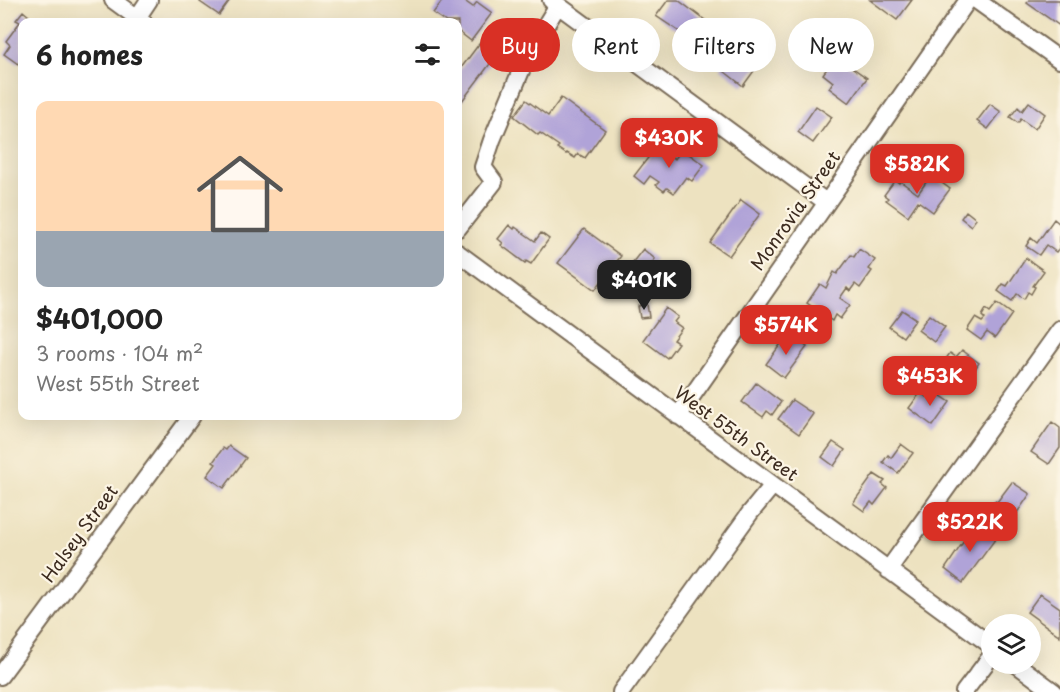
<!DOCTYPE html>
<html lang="en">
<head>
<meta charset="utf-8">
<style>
  :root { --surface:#fff; --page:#f6f6f6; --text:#222; --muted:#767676; --accent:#d93025 }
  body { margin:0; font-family:"Playpen Sans",sans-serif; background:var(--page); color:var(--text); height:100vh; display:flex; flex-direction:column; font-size:22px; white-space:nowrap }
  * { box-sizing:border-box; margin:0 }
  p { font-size:20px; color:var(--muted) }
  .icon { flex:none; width:33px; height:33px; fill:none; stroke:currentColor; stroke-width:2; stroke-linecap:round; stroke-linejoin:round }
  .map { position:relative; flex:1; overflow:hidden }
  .sheet { position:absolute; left:18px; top:18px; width:444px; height:402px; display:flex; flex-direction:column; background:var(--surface); border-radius:12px; box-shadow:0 6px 24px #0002 }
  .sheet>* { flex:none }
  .guide { position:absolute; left:480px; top:18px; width:489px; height:54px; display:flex; gap:12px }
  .buttons { position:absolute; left:981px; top:614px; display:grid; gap:12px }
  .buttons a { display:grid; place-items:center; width:60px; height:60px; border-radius:50%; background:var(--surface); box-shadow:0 6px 24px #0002; font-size:30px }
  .price { position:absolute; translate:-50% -51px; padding:0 14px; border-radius:12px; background:var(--accent); color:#fff; font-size:20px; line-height:39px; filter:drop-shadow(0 2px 3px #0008) }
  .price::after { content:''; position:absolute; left:50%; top:36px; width:18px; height:14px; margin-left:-9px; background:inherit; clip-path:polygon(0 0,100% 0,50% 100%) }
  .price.active { background:#222; color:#fff }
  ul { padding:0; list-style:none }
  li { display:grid; align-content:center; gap:12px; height:318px; padding:0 18px }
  li span { display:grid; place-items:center; height:186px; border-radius:12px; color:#555 }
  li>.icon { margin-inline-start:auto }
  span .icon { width:108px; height:108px; fill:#fffc; stroke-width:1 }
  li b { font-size:26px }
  h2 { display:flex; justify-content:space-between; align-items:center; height:72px; padding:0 18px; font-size:26px }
  .chip { padding:0 21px; border-radius:27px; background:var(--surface); box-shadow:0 6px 24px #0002; font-size:21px; line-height:54px }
  .chip.active { background:var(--accent); color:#fff }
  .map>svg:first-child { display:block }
  .building { fill:#b0a3d8 }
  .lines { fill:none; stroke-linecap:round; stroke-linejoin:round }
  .minor-casing { stroke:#796a57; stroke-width:20 }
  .minor { stroke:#fff; stroke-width:16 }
  .labels { text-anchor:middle; stroke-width:4.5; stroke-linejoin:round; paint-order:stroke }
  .street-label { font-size:18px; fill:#3b2a1e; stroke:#fcf5e5 }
</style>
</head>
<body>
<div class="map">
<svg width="1060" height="692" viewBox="0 0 1060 692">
  <rect width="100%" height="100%" fill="#fcf5e5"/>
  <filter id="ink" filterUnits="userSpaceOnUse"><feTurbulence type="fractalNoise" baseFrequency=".0167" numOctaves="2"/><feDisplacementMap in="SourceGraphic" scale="12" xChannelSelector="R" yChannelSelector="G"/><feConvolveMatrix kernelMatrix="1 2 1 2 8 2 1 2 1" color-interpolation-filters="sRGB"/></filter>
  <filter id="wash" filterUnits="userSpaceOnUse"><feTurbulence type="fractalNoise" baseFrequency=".008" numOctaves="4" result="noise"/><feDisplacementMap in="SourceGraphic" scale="24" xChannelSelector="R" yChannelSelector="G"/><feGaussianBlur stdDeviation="1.35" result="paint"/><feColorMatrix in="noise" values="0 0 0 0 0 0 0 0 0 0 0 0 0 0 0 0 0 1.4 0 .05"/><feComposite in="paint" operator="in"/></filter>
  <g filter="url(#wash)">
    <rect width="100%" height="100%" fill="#ede2c0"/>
    <g id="blocks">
      <path class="building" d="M201,0H230L219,15L200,2Z
        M443,0H463L473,7L477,2L492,13L471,41L458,31V22H446L433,13Z
        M668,0H678L706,21L692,40L656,16Z
        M870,0H912L897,20Z
        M1029,0H1060V26L1027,3Z
        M23,11L36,22H22V57L18,64L4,54L10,45L6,41L20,22L16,20Z
        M722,35L752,55L750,58L759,64L743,86L720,68L722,66L707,55Z
        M485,36L502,48L462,101L458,98V72Z
        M836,56L867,78L849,103L829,88L833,82L823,74Z
        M561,98L605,130L585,158L578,154L575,158L567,153L566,154L557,148L559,146L540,133L538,135L514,116L526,100L548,116Z
        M1029,102L1045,114L1035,129L1021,119L1018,123L1010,117L1018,107L1022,111Z
        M990,104L1001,112L988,129L977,121Z
        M816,106L832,117L813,143L798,132Z
        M657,146L675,159L682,149L704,165L692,181L686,177L674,193L667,188L664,191L656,185L659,182L650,176L644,184L634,176Z
        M931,175L950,189L933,212L918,201L908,216L886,200L888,198L884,195L895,180L899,183L900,181L918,194Z
        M741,200L760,214L729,256L710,243Z
        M966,211L976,219L971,226L961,218Z
        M1054,219L1060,224V247L1056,252L1046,245L1039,255L1026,246L1031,238L1037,243Z
        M509,225L514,229L515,227L535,241L541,233L549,239L531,264L526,261L525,263L501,245L503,243L498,239Z
        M584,229L621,256L595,290L558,263Z
        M643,249L655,259L645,273L632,263Z
        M859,249L875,260L869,269L872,271L860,288L855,284L850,291L847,288L840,298L850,305L840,319L835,315L832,321L807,303L820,284L826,288L834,272L837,274L851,255L854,257Z
        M1026,258L1044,271L1033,286L1035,287L1031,294L1028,292L1024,299L1017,294L1012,301L998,291L1003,284L1007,286Z
        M997,303L1012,314L995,338L987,332L981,340L967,330L975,318L982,322L985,319L982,316L986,309L990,312Z
        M647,304L649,317L640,318L638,306Z
        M666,308L678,317L674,322L682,328L673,340L678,343L667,358L643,340Z
        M902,310L916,319L903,337L889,327Z
        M929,315L945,327L934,342L918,330Z
        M788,334L807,347L784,378L766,364Z
        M962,350L979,363L963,386L939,369L950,353L956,357Z
        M756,383L781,402L772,415L767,411L763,417L742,402Z
        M932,390L950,402L933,426L909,408L920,393L927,397Z
        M792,400L813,414L799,434L778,419Z
        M1052,422L1060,428V448L1049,464L1031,452Z
        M833,442L845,450L834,466L822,457Z
        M901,444L913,453L898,473L883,462L888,455L891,458Z
        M229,446L246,458L224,488L207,476L216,464L213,462L223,448L226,450Z
        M874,474L885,481L882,484L887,488L874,505L871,502L864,511L853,503Z
        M1012,482L1030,494L1014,517L1016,519L1008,531L985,515L995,501L997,502Z
        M976,523L996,538L963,583L945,569Z
        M1040,594L1060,608V636L1027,612Z"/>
    </g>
  </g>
  <g filter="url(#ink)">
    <use href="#blocks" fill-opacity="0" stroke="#796a57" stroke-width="1.5"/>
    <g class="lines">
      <defs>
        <path id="minor" d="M113,0L143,22
          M551,0L826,202
          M976,0L1060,60
          M137,18L149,0
          M458,228L494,182L483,167L492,140L528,54L558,5
          M458,253L992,646
          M678,416L968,0
          M888,570L1060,330
          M1015,663L1054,692
          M0,676L192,416
          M621,692L750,513L773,485
          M964,692L992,655"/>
      </defs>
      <use href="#minor" class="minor-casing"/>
      <use href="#minor" class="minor"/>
    </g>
  </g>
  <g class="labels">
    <g class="street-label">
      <text transform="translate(796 211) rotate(-55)" y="6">Monrovia Street</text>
      <text transform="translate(736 434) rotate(36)" y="6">West 55th Street</text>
      <text transform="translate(80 534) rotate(-54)" y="6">Halsey Street</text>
    </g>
  </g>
</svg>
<div class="buttons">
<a><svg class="icon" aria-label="layers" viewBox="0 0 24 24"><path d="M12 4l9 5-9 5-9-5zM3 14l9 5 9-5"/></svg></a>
</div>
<b class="price" style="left:669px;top:169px">$430K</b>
<b class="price" style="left:917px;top:195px">$582K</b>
<b class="price active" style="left:644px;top:311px">$401K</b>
<b class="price" style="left:786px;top:356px">$574K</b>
<b class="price" style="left:930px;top:407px">$453K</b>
<b class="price" style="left:970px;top:553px">$522K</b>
<div class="guide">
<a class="chip active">Buy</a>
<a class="chip">Rent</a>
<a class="chip">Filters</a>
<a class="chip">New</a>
</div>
<section class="sheet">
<h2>6 homes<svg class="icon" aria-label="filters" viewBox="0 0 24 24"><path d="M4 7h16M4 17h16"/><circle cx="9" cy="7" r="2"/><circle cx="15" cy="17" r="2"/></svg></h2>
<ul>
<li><span style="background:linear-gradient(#ffd9b3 70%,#9aa5b1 0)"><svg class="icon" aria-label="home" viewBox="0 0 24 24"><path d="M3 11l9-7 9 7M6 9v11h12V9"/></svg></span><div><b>$401,000</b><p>3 rooms · 104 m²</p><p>West 55th Street</p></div></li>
</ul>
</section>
</div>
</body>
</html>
